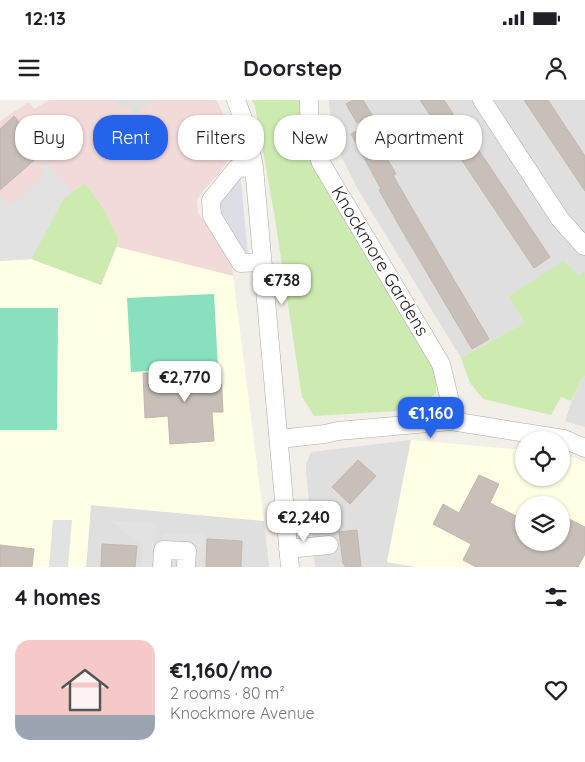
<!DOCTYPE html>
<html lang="en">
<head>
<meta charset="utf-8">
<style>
  :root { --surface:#fff; --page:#f2f2f2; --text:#202124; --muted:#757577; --line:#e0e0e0; --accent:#2563eb }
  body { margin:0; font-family:Quicksand,sans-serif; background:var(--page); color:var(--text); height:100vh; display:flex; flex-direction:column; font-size:19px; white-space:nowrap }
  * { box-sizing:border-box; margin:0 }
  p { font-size:16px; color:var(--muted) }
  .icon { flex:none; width:28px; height:28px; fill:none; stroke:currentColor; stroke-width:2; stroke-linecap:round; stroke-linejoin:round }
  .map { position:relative; height:467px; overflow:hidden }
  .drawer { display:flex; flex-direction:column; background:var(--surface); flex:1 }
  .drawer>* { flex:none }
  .hud { position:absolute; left:15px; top:15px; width:555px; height:45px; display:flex; gap:10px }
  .buttons { position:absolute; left:515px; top:331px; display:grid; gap:10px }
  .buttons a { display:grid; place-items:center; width:55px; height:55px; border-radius:50%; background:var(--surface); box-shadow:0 1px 4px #0004; font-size:25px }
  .price { position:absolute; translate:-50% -42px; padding:0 11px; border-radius:10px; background:#fff; color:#222; font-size:16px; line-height:32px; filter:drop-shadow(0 1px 2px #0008) }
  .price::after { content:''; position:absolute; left:50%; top:30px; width:15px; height:11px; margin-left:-8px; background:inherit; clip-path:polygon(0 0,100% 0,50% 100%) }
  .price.on { background:var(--accent); color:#fff }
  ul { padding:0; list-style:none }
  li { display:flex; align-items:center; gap:15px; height:125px; padding:0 15px }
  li+li { border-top:1px solid var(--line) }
  li span { display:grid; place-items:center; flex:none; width:140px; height:100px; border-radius:15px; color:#555 }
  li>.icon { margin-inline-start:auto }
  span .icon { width:60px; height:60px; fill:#fffc; stroke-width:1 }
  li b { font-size:21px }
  h2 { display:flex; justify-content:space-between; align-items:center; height:60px; padding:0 15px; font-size:21px }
  .chip { padding:0 18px; border-radius:20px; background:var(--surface); box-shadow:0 1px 4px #0004; font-size:18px; line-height:45px }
  .chip.on { background:var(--accent); color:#fff }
  .status { display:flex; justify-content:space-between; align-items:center; height:35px; padding:0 25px; background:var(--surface); direction:ltr }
  .status svg { height:14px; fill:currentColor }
  header { display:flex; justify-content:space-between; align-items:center; height:65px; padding:0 15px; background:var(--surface); font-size:22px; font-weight:700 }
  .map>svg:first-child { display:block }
  .residential { fill:#e0dfdf }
  .commercial { fill:#f2dad9 }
  .education { fill:#ffffe5; fill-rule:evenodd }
  .grass { fill:#cdebb0 }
  .pitch { fill:#88e0be }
  .parking { fill:#e2e2e2 }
  .plaza { fill:#dddde8 }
  .building { fill:#c7bfb8; stroke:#c4b6ab }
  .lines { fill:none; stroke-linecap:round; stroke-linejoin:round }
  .minor-casing { stroke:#a9a9a9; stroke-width:19 }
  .minor { stroke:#fff; stroke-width:18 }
  .labels { text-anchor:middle; stroke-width:4; stroke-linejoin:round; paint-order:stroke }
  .street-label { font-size:18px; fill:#222; stroke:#fff }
</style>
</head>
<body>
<div class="status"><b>12:13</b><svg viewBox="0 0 49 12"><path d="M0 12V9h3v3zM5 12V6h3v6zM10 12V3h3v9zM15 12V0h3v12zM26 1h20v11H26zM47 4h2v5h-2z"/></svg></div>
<header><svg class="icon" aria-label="menu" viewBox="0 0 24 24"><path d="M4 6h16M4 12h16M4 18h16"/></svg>Doorstep<svg class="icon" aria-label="person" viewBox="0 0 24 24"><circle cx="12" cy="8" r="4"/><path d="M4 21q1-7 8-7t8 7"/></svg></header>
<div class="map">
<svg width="585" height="467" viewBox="0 0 585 467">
  <rect width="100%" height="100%" fill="#f2efe9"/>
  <path class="residential" d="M115,0H154L134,17L120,9Z
    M329,0H585V171L578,175L509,195L524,223L461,258L357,88L332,38Z
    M585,276V327L565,321L572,300L582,278Z
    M411,340L387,462L416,467H315L306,371V364L311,352Z
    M91,405L264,421L269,467H86Z"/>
  <path class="commercial" d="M49,0H115L120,9L127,5L135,16L154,0H217L229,28L233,52L221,71L202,92L197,100L198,113L232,162L233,176L117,147L119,140L102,106L85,83L64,98L31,159L0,161V21L29,2L34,9Z"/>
  <path class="education" d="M117,147L233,176L264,421L91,405L86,467H0V161L31,159L101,185Z
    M411,340L524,350V378H561V356L576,358L585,362V467H416L387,462ZM524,405H561V442H524Z"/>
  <path class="grass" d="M252,0H301L306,43L436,266V293L424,304L414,310L314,316L302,297L275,119L255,6Z
    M85,83L102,106L119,140L101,185L31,159L64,98Z
    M563,161L578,175L585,171V276L582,278L571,301L561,297L551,315L483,299L470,283L461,258L524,223L509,196Z"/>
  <path class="pitch" d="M214,194L218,268L131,272L127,198Z
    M0,208H58L57,330H0Z"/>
  <path class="parking" d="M46,60L72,92L64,98L31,159L0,161V96L9,106L39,81Z
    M53,420H72L68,467H49Z
    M110,421L156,423L155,443L161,444L163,434L205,433L203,467H142L143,445Z"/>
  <path class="plaza" d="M240,72L248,155L216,114L217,101Z"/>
  <path class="building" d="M353,0H363L372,15L357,23L346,4Z
    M420,0H444L459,23L460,22L550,157L534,168L443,32L442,33Z
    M524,0H548L565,26L585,56V91Z
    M14,16L45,51L0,90V29Z
    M368,25L396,74L393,75L417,117L489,239L472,249L400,127L379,90L381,89L351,34Z
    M221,270L223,312H212L214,341L170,344L168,316L145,318L143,273Z
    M358,360L376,376L350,404L332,387Z
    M479,375L499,384L490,403L524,420V442H561V415L585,427V454L578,467H476L463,460L471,444L433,424L443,404L459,413Z
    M357,430L361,467H345V464H343L339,432Z
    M207,439L242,441L241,467H206Z
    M102,444L137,446L135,467H101Z
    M0,445L34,449L32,467H0Z"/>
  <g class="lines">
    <defs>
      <path id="minor" d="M236,0L245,24L254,67L290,467
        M309,0C308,22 314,42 321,63L441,264L449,297L451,321
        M482,0L560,119L584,146
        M254,67L237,68L211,100L212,116L241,163L262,162
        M279,339L325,334L338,331L451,321L564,339L585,348
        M288,449L329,445
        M162,467L163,450L187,451L186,467"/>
    </defs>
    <use href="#minor" class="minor-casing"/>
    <use href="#minor" class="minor"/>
  </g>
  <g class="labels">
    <g class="street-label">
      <text transform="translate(380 161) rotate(59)" y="6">Knockmore Gardens</text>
    </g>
  </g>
</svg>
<div class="buttons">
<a><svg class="icon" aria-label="locate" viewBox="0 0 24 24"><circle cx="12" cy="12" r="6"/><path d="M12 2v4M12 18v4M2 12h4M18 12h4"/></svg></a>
<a><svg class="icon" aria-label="layers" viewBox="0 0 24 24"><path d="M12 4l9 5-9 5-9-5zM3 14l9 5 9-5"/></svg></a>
</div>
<b class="price" style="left:282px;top:206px">€738</b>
<b class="price" style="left:185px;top:303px">€2,770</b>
<b class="price on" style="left:431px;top:339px">€1,160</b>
<b class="price" style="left:304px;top:443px">€2,240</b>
<div class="hud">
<a class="chip">Buy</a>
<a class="chip on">Rent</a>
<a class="chip">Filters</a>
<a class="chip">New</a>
<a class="chip">Apartment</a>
</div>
</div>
<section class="drawer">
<h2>4 homes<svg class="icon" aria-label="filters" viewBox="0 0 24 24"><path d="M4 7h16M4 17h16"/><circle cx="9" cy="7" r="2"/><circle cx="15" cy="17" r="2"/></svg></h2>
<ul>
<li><span style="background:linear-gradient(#f6c9c9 75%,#9aa5b1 0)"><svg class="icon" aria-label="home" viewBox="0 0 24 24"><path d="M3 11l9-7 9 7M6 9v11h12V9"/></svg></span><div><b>€1,160/mo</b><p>2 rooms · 80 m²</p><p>Knockmore Avenue</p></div><svg class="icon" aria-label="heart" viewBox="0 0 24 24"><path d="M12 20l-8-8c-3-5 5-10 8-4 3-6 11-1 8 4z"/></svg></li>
</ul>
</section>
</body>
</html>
